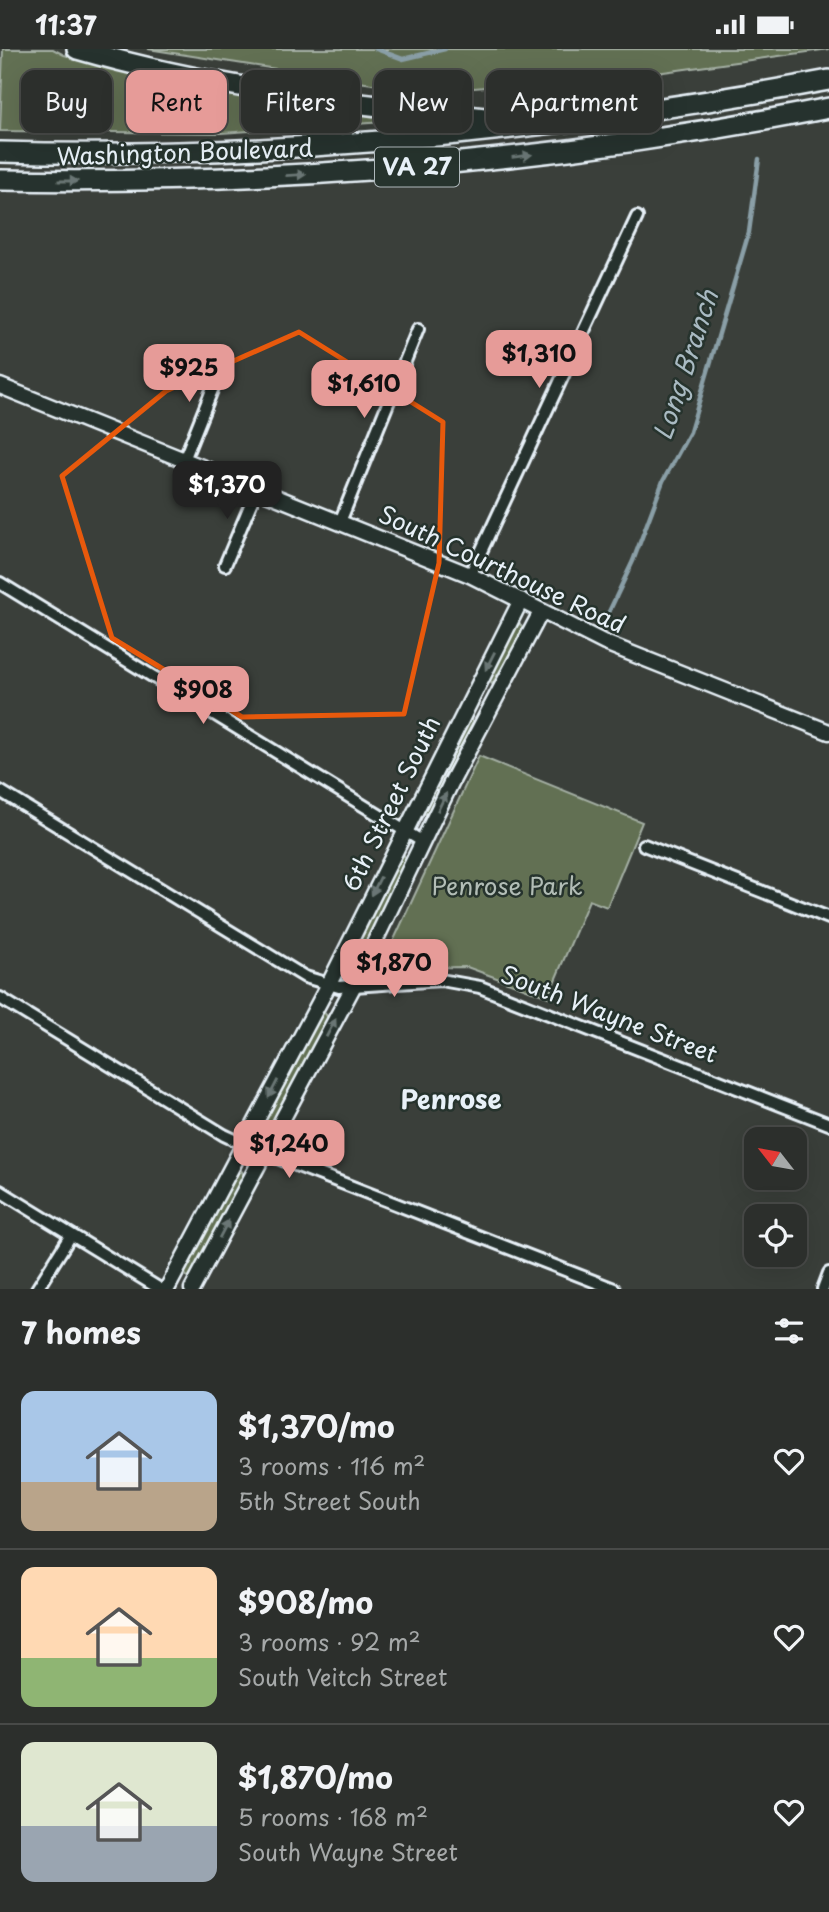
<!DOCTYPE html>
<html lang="en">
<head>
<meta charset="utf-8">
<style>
  :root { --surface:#2c2f2c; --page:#343734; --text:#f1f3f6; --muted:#a6a9a9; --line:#484a48; --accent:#e69b98 }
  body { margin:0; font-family:"Playpen Sans",sans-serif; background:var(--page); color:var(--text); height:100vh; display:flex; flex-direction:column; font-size:26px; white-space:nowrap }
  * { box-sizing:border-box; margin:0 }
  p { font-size:23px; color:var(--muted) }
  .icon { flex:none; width:38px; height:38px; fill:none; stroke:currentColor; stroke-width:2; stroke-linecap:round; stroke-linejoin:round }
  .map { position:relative; height:1240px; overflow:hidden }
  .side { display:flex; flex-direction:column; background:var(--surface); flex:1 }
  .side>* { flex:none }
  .hud { position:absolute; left:21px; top:21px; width:788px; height:63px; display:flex; gap:14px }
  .needle { width:46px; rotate:301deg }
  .controls { position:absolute; left:744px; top:1078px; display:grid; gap:14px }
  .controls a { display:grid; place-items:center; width:63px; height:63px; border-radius:14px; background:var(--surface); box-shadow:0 7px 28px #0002,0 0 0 2px var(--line); font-size:35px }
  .price { position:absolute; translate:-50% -60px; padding:0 16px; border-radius:14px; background:var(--accent); color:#111; font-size:23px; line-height:46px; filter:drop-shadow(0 2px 4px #0008) }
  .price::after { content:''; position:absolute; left:50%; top:42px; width:21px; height:16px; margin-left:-10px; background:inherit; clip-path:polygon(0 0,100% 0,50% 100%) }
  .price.current { background:#222; color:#fff }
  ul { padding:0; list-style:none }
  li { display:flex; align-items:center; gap:21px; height:175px; padding:0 21px }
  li+li { border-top:2px solid var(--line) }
  li span { display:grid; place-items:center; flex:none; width:196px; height:140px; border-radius:14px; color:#555 }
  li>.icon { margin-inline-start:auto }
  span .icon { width:84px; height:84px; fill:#fffc; stroke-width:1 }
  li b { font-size:30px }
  h2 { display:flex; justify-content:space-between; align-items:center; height:84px; padding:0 21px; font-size:30px }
  .tag { padding:0 24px; border-radius:14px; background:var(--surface); box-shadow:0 7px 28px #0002,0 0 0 2px var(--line); font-size:24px; line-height:63px }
  .tag.current { background:var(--accent); color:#111 }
  .status { display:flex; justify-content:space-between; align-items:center; height:49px; padding:0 35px; background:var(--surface); direction:ltr }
  .status svg { height:19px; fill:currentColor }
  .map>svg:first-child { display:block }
  .green { fill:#627052; stroke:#a5b0a5; stroke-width:2 }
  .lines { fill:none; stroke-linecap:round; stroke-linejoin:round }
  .stream { stroke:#8a9fa7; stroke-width:4.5 }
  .minor-casing { stroke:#e8f1f8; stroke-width:16 }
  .tertiary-casing { stroke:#e8f1f8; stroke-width:19 }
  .motorway-casing { stroke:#e8f1f8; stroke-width:24 }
  .minor { stroke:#26332d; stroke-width:10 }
  .tertiary { stroke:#26332d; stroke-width:14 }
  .motorway { stroke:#26332d; stroke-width:19 }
  .oneway { fill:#6a7674 }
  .marked { fill:none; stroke:#e8590c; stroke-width:5; stroke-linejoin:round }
  .labels { text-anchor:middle; stroke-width:5; stroke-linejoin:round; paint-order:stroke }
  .shield { fill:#26332d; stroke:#aeb8bb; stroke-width:2 }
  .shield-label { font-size:23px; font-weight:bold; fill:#e8f1f8 }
  .street-label { font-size:24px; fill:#e8f1f8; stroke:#26332d }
  .park-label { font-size:24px; fill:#b2bdb6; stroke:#26332d }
  .water-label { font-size:26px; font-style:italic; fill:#a9bac2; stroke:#26332d }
  .neighbourhood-label { font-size:26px; font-weight:bold; fill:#e8f1f8; stroke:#26332d }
</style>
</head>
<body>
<div class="status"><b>11:37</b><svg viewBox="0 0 49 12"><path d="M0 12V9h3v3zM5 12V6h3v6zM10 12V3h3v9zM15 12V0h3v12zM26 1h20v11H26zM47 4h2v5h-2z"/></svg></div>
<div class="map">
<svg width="829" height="1240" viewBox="0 0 829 1240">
  <rect width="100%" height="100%" fill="#3a3f3a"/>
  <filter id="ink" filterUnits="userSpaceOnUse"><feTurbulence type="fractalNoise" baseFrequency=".0143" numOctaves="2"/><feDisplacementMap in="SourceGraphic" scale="14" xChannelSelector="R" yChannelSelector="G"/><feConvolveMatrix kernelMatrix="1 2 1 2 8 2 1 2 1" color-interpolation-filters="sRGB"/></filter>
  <g filter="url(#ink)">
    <path class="green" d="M3,0H53L64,6L172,31L415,71L221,84L0,82Z
      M148,0H829L649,25L423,43Z
      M519,574L524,581L492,635L487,629Z
      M469,669L473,672V677L429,763L425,765L421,762Z
      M479,707L642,773L607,858L589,851L548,948L467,918L393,919L385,910Z
      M402,804L407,810L363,904L354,905Z
      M324,963L329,970L271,1077H263V1072L320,966Z
      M241,1121L245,1128L191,1227L188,1229L183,1222L236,1123Z"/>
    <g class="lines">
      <path class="stream" d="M376,0L403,10L445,0
        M608,565L633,512L663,432L690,383L749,183L759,110"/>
      <defs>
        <path id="minor" d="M184,411L224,311
          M340,473L418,280
          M225,516L257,440
          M470,526L637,168
          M0,534L423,793
          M0,742L305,928L339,938L441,931L480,938L829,1075
          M644,796L829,869
          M0,949L224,1086L252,1099L614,1240
          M0,1142L160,1240
          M37,1240L71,1186
          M823,1240L829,1224"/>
        <path id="tertiary" d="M0,337L470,526L605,594L829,683
          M167,1240L329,935L521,551
          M192,1240L353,938L452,732L541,563"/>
        <path id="motorway" d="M77,0C221,42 368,57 516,72
          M0,103C279,111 555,82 829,31
          M0,131C278,136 556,113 829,59"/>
      </defs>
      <use href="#minor" class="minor-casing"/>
      <use href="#tertiary" class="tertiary-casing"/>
      <use href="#motorway" class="motorway-casing"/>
      <use href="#minor" class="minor"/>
      <use href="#tertiary" class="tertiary"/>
      <use href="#motorway" class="motorway"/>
    </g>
    <defs><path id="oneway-solid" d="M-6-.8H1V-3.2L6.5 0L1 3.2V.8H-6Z" transform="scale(1.75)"/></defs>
    <g class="oneway">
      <use href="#oneway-solid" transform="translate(522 107) rotate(-7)"/>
      <use href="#oneway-solid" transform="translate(296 126) rotate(-3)"/>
      <use href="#oneway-solid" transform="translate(68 132)"/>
      <use href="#oneway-solid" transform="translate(490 612) rotate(117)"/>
      <use href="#oneway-solid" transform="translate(442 753) rotate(-64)"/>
      <use href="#oneway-solid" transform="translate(376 837) rotate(116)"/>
      <use href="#oneway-solid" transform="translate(331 979) rotate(-62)"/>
      <use href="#oneway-solid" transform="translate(273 1040) rotate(118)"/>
      <use href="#oneway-solid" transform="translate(224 1180) rotate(-62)"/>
    </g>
  </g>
  <path class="marked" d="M299,283L443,373L439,514L404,665L242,668L112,589L62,427L166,342Z"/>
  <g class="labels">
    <rect class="shield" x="375" y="98.5" width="84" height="39" rx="5"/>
    <g class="shield-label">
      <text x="417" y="126">VA 27</text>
    </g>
    <g class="street-label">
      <text transform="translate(185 104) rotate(-2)" y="8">Washington Boulevard</text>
      <text transform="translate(502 521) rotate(25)" y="8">South Courthouse Road</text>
      <text transform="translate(392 755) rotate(-64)" y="8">6th Street South</text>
      <text transform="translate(609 966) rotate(21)" y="8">South Wayne Street</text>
    </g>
    <g class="park-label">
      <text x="507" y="846">Penrose Park</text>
    </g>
    <g class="water-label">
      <text transform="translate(686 316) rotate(-72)" y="9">Long Branch</text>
    </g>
    <g class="neighbourhood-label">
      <text x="451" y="1060">Penrose</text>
    </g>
  </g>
</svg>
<div class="controls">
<a><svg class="needle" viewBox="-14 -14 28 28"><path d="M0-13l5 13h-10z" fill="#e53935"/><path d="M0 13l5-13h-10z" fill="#a6a9a9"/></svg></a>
<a><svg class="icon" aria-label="locate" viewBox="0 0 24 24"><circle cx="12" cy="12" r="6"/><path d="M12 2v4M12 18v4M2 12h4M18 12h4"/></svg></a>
</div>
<b class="price" style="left:539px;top:341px">$1,310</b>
<b class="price" style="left:189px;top:355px">$925</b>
<b class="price" style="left:364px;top:371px">$1,610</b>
<b class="price current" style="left:227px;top:472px">$1,370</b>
<b class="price" style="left:203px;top:677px">$908</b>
<b class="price" style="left:394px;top:950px">$1,870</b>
<b class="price" style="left:289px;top:1131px">$1,240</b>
<div class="hud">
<a class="tag">Buy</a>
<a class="tag current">Rent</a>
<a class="tag">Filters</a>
<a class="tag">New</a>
<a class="tag">Apartment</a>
</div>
</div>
<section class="side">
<h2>7 homes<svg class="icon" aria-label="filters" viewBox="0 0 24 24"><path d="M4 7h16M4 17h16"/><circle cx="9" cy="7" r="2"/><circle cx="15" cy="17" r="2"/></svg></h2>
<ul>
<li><span style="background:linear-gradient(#a9c7e8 65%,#b9a48a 0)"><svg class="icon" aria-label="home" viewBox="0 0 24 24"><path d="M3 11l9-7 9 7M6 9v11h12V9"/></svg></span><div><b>$1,370/mo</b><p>3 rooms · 116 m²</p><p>5th Street South</p></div><svg class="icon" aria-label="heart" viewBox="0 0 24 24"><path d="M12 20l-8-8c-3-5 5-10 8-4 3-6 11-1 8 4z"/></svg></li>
<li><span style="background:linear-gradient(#ffd9b3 65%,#8fb573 0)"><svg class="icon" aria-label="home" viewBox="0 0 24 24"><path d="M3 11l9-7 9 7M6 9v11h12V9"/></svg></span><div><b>$908/mo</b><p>3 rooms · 92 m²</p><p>South Veitch Street</p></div><svg class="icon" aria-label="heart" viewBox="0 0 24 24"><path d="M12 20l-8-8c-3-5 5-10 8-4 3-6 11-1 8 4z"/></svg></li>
<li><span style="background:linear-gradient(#dfe7d0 60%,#9aa5b1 0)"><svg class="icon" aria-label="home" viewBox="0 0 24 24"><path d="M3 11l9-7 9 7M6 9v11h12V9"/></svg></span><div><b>$1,870/mo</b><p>5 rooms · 168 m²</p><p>South Wayne Street</p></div><svg class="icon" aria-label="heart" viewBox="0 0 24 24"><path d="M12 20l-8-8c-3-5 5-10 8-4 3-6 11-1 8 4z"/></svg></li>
</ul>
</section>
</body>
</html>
